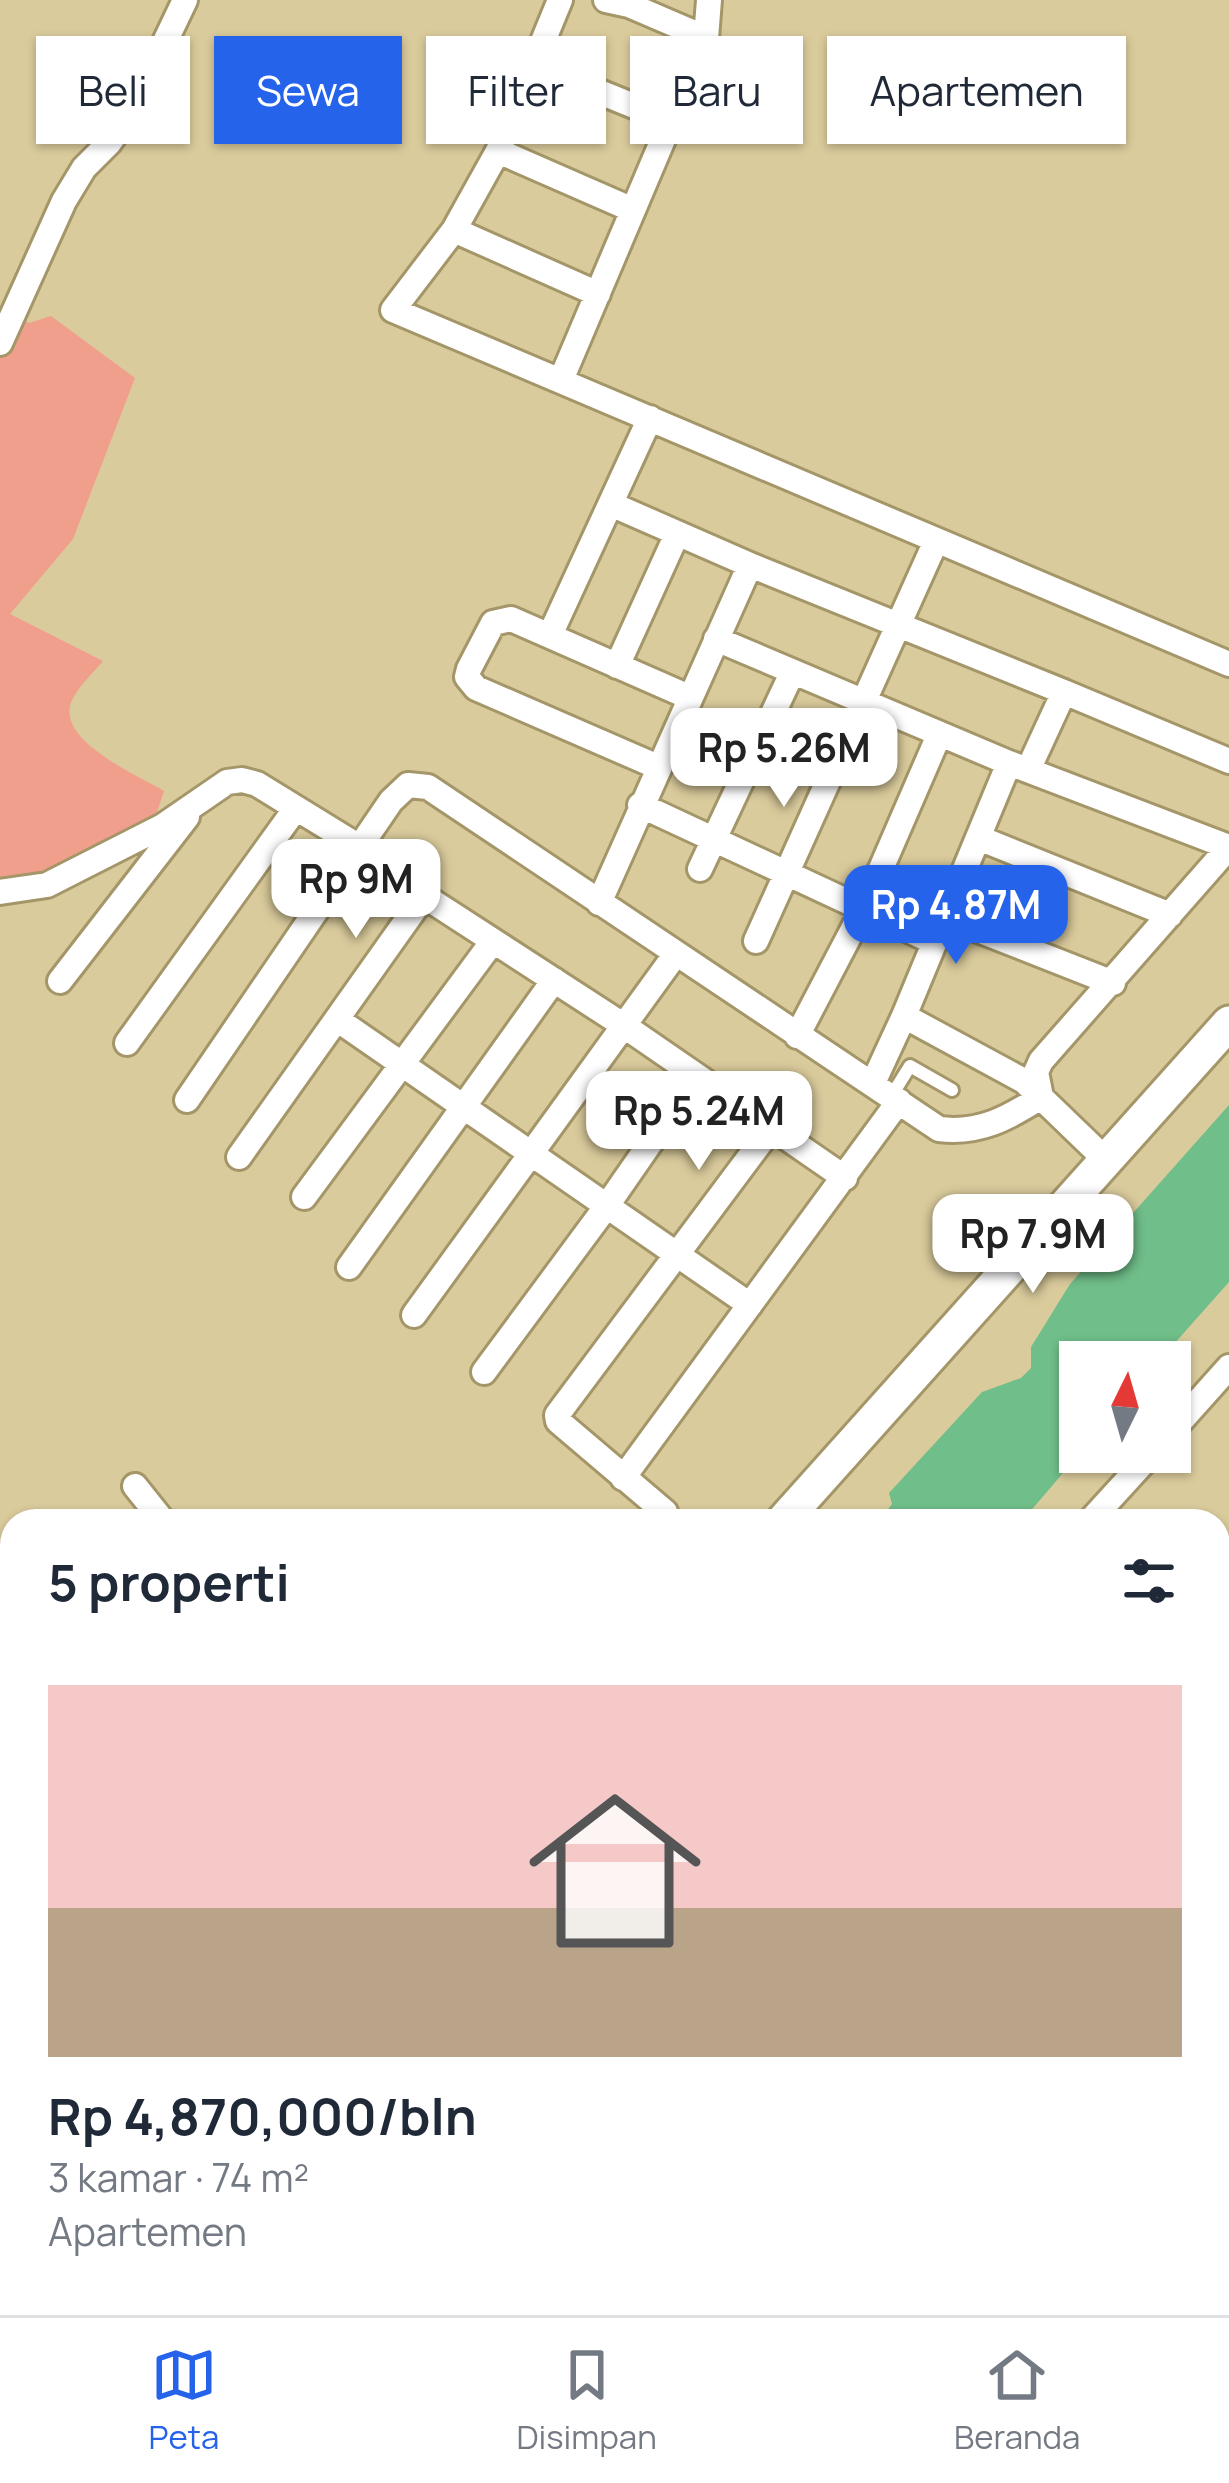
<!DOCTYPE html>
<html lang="id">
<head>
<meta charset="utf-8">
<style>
  :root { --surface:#fff; --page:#f6f6f7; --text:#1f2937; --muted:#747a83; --line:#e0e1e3; --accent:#2563eb }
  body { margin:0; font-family:Manrope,sans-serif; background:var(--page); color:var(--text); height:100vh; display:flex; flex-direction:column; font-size:45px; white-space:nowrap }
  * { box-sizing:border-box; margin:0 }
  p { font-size:39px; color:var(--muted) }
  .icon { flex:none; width:66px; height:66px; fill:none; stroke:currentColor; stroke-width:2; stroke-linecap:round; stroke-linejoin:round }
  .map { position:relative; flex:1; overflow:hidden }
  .drawer { position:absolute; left:0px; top:1509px; width:1230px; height:807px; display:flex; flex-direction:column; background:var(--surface); border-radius:36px 36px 0 0; box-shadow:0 3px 9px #0004 }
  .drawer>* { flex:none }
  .guide { position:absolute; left:36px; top:36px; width:1158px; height:108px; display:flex; gap:24px }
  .needle { width:78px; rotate:5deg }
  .fabs { position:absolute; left:1059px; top:1341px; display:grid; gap:24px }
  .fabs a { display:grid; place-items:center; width:132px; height:132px; border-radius:0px; background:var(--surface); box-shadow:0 3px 9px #0004; font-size:60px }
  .price { position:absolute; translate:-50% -102px; padding:0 27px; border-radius:24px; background:#fff; color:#222; font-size:39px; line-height:78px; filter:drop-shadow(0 3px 6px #0008) }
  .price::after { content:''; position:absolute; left:50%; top:72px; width:36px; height:27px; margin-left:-18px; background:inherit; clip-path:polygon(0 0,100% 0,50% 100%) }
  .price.on { background:var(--accent); color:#fff }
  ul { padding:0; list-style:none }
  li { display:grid; align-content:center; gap:24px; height:636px; padding:0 48px }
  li+li { border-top:3px solid var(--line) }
  li span { display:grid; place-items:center; height:372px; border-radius:0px; color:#555 }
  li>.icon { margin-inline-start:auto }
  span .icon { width:216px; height:216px; fill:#fffc; stroke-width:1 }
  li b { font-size:51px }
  h2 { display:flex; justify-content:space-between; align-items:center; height:144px; padding:0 48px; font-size:51px }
  .pill { padding:0 42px; border-radius:0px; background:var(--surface); box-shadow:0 3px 9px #0004; font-size:42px; line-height:108px }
  .pill.on { background:var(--accent); color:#fff }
  .menu { display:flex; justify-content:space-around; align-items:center; height:168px; border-top:3px solid var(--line); background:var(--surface); font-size:33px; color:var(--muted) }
  .menu a { display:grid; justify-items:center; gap:6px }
  .menu .on { color:var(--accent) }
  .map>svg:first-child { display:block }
  .green { fill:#f09f8d }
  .water { fill:#70be89 }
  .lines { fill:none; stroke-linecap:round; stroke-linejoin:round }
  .lane-casing { stroke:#a49668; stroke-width:18 }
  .street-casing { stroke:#a49668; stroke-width:30 }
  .secondary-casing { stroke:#a49668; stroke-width:39 }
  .lane { stroke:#fff; stroke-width:12 }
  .street { stroke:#fff; stroke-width:24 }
  .secondary { stroke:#fff; stroke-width:33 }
  .rail-casing { stroke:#4e462d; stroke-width:10 }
  .rail { stroke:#dacb9c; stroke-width:6; stroke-dasharray:18; stroke-linecap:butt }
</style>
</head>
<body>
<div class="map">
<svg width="1229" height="2315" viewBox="0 0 1229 2315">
  <rect width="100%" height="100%" fill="#dacb9c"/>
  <path class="green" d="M5,309L29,323L51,316L135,378L73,539L10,614L103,661C93,673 80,685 73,698C51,739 136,774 164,791L154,821L46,871L0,880V318Z"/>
  <path class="water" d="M1229,1105V1282L1158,1362H1080L1081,1452L1022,1521H879L892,1504L889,1493L982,1392L1021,1378L1031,1368V1347L1070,1284Z
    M191,2304H327L319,2315H183Z"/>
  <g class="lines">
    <defs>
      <path id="lane" d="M892,1095L910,1066L952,1090"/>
      <path id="street" d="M560,0L498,151L454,230L393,310L1229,664
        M606,0L629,5L706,38
        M533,65L671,121
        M498,151L633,210
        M454,230L598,294
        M0,343L64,201L84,168L109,143L132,111L185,0
        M561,380L706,38L709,0
        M613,505L750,565L1064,692
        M550,635L650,418
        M716,639L1009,763L1229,847
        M617,666L677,534
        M1009,763L904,1016L1024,1081L1108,1162
        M658,767L476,688L467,677L469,669L493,623L511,619L689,697
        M1028,770L1064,692L1229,761
        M640,805L934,942
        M979,838L1170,915
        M700,869L792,673
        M0,892L47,885L163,826L227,782L242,780L257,784L361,848L424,896L623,1025L845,1178
        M599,903L750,565
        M945,917L1113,983
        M756,941L936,541
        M60,981L187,817
        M338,1020L750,1305
        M797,1036L864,908L939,735
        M127,1043L296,808
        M873,1083L904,1016
        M187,1100L391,801L408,785L428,787L939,1129C980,1134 1008,1118 1041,1097L1036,1072L1041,1061L1229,847
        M239,1157L424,896
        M304,1197L493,941
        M349,1267L554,980
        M414,1315L675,955
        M484,1372L606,1207L696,1077
        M1170,1433L1229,1367
        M623,1478L899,1101
        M135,1486L163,1521
        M665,1512L558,1421L557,1415L772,1127
        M1090,1521L1153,1452
        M1218,1569L1229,1558
        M1218,1628L1229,1636
        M1218,1728L1229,1736
        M0,1738L12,1740
        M1218,1829L1229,1837
        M0,1890L12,1903
        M1218,1930L1229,1938
        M1218,2035L1229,2043
        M0,2109L12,2117
        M1229,2192L1219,2232L1229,2245
        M911,2304V2305
        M353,2315L363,2304"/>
      <path id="secondary" d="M783,1521L1229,1023
        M104,2315L112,2304"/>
    </defs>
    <use href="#lane" class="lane-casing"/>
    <use href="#street" class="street-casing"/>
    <use href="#secondary" class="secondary-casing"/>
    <use href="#lane" class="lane"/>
    <use href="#street" class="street"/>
    <use href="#secondary" class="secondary"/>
    <defs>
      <path id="rail" d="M0,1600L12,1610
        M808,2304L821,2315"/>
    </defs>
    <use href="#rail" class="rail-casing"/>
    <use href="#rail" class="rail"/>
  </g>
</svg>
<div class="fabs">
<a><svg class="needle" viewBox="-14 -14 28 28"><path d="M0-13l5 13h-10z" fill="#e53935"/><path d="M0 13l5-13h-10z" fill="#747a83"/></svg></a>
</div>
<b class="price" style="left:784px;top:810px">Rp 5.26M</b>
<b class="price" style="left:356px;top:941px">Rp 9M</b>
<b class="price on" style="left:956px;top:967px">Rp 4.87M</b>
<b class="price" style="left:699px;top:1173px">Rp 5.24M</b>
<b class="price" style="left:1033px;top:1296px">Rp 7.9M</b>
<div class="guide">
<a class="pill">Beli</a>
<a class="pill on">Sewa</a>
<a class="pill">Filter</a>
<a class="pill">Baru</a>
<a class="pill">Apartemen</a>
</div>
<section class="drawer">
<h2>5 properti<svg class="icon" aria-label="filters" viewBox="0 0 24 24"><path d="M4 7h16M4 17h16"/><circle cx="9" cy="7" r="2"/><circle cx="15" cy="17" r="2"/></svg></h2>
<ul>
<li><span style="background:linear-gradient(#f6c9c9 60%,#b9a48a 0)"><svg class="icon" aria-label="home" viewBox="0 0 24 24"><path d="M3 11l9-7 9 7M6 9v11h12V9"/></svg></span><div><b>Rp 4,870,000/bln</b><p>3 kamar · 74 m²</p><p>Apartemen</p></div></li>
</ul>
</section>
</div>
<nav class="menu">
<a class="on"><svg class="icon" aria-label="map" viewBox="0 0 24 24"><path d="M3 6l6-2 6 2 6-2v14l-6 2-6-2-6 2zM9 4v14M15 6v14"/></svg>Peta</a>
<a><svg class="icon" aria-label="saved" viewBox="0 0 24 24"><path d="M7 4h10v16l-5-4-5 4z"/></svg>Disimpan</a>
<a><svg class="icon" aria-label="home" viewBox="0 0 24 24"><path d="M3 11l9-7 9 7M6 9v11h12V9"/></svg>Beranda</a>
</nav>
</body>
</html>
